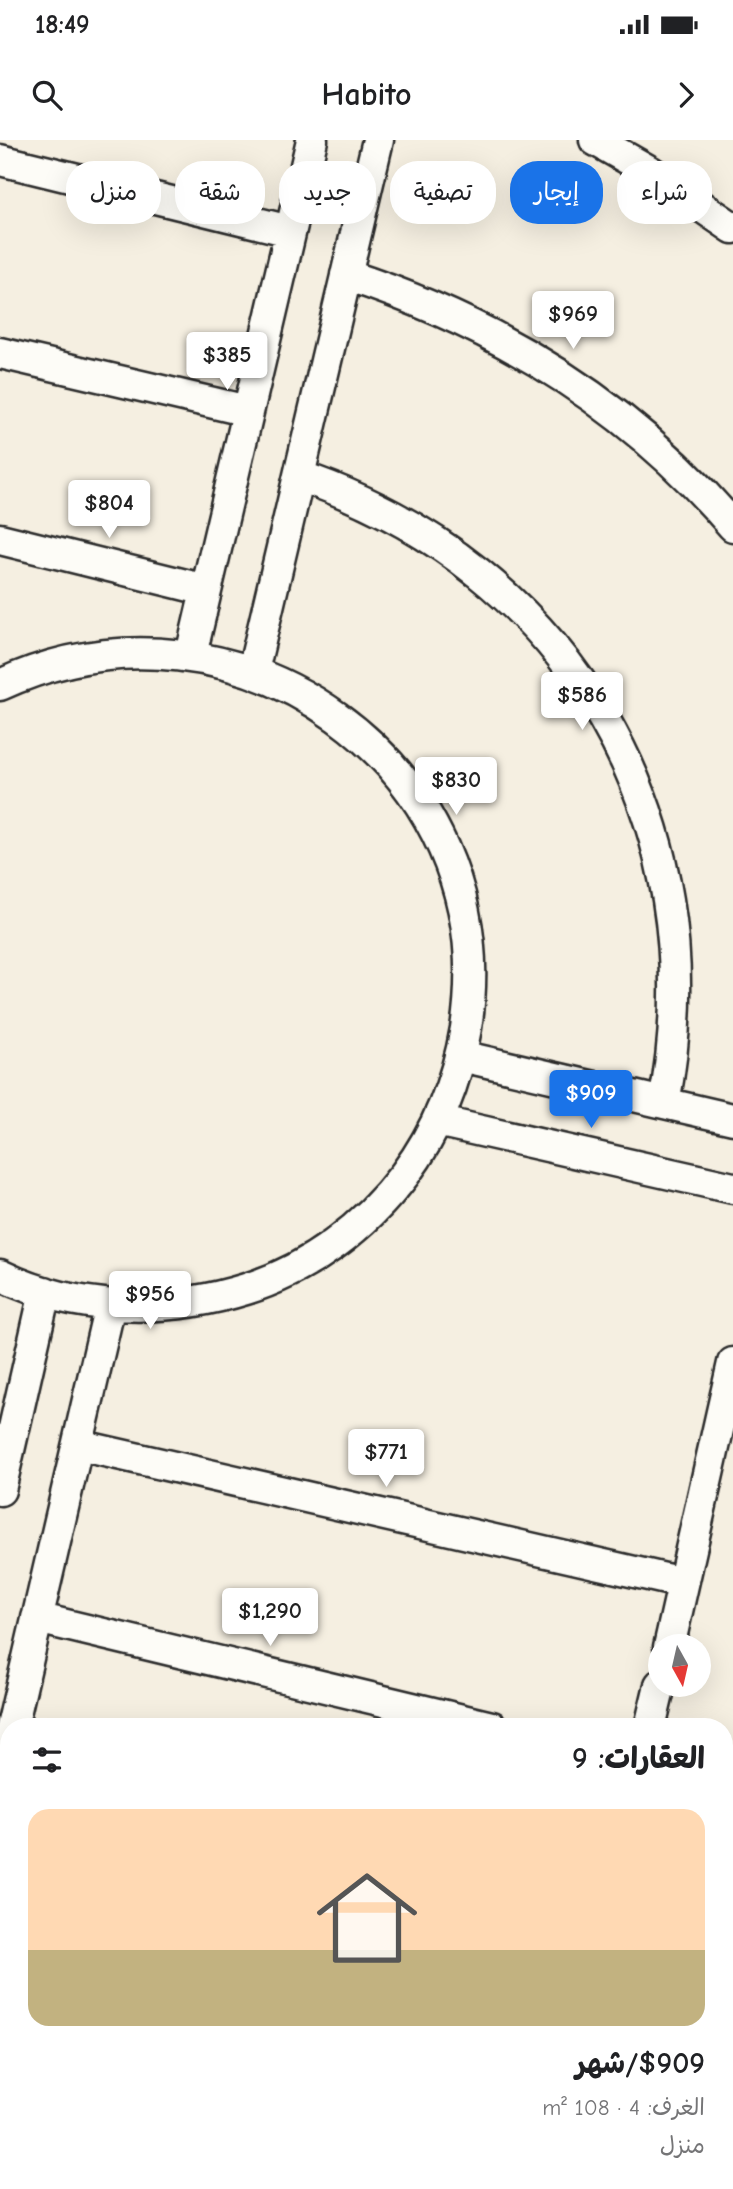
<!DOCTYPE html>
<html lang="ar">
<head>
<meta charset="utf-8">
<style>
  :root { --surface:#fff; --page:#f6f6f6; --text:#202124; --muted:#757577; --line:#e0e0e0; --accent:#1a73e8 }
  body { margin:0; font-family:"Comic Neue","Playpen Sans Arabic",sans-serif; background:var(--page); color:var(--text); direction:rtl; height:100vh; display:flex; flex-direction:column; font-size:26px; white-space:nowrap }
  * { box-sizing:border-box; margin:0 }
  p { font-size:23px; color:var(--muted) }
  .icon { flex:none; width:38px; height:38px; fill:none; stroke:currentColor; stroke-width:2; stroke-linecap:round; stroke-linejoin:round }
  .map { position:relative; flex:1; overflow:hidden; direction:ltr }
  .details { position:absolute; left:0px; top:1578px; width:733px; height:471px; display:flex; flex-direction:column; background:var(--surface); border-radius:28px 28px 0 0; box-shadow:0 7px 28px #0002; direction:rtl }
  .details>* { flex:none }
  .hud { position:absolute; left:21px; top:21px; width:691px; height:63px; direction:rtl; display:flex; gap:14px }
  .needle { width:46px; rotate:172deg }
  .fabs { position:absolute; left:648px; top:1494px; display:grid; gap:14px }
  .fabs a { display:grid; place-items:center; width:63px; height:63px; border-radius:50%; background:var(--surface); box-shadow:0 7px 28px #0002; font-size:35px }
  .price { position:absolute; translate:-50% -60px; padding:0 16px; border-radius:7px; background:#fff; color:#222; font-size:23px; line-height:46px; filter:drop-shadow(0 2px 4px #0008) }
  .price::after { content:''; position:absolute; left:50%; top:42px; width:21px; height:16px; margin-left:-10px; background:inherit; clip-path:polygon(0 0,100% 0,50% 100%) }
  .price.active { background:var(--accent); color:#fff }
  ul { padding:0; list-style:none }
  li { display:grid; align-content:center; gap:14px; height:371px; padding:0 28px }
  li+li { border-top:2px solid var(--line) }
  li span { display:grid; place-items:center; height:217px; border-radius:21px; color:#555 }
  li>.icon { margin-inline-start:auto }
  span .icon { width:126px; height:126px; fill:#fffc; stroke-width:1 }
  li b { font-size:30px }
  h2 { display:flex; justify-content:space-between; align-items:center; height:84px; padding:0 28px; font-size:30px }
  .pill { padding:0 24px; border-radius:28px; background:var(--surface); box-shadow:0 7px 28px #0002; font-size:24px; line-height:63px }
  .pill.active { background:var(--accent); color:#fff }
  .status { display:flex; justify-content:space-between; align-items:center; height:49px; padding:0 35px; background:var(--surface); direction:ltr }
  .status svg { height:19px; fill:currentColor }
  header { display:flex; justify-content:space-between; align-items:center; height:91px; padding:0 28px; background:var(--surface); font-size:32px; font-weight:700 }
  .map>svg:first-child { display:block }
  .lines { fill:none; stroke-linecap:round; stroke-linejoin:round }
  .minor-casing { stroke:#2b2b2b; stroke-width:35 }
  .minor { stroke:#fdfcf7; stroke-width:30 }
</style>
</head>
<body>
<div class="status"><b>18:49</b><svg viewBox="0 0 49 12"><path d="M0 12V9h3v3zM5 12V6h3v6zM10 12V3h3v9zM15 12V0h3v12zM26 1h20v11H26zM47 4h2v5h-2z"/></svg></div>
<header><svg class="icon" aria-label="forward" viewBox="0 0 24 24"><path d="M9 5l7 7-7 7"/></svg>Habito<svg class="icon" aria-label="search" viewBox="0 0 24 24"><circle cx="10" cy="10" r="6"/><path d="M15 15l6 6"/></svg></header>
<div class="map">
<svg width="733" height="2049" viewBox="0 0 733 2049">
  <rect width="100%" height="100%" fill="#f5efe1"/>
  <filter id="ink" filterUnits="userSpaceOnUse"><feTurbulence type="fractalNoise" baseFrequency=".0143" numOctaves="2"/><feDisplacementMap in="SourceGraphic" scale="14" xChannelSelector="R" yChannelSelector="G"/><feConvolveMatrix kernelMatrix="1 2 1 2 8 2 1 2 1" color-interpolation-filters="sRGB"/></filter>
  <g filter="url(#ink)">
    <g class="lines">
      <defs>
        <path id="minor" d="M595,0L651,32L733,88
          M0,20L290,91
          M346,135C497,184 629,264 733,386
          M0,213L248,271
          M299,336C571,427 718,683 664,963
          M0,399L206,450
          M191,515L312,0
          M253,531L378,0
          M0,545C236,435 507,626 466,888C457,941 437,991 405,1034C365,1087 310,1129 246,1149C166,1174 76,1172 0,1135
          M461,916L733,979
          M437,981L733,1048
          M78,1305L683,1443
          M0,1350L45,1152
          M37,1478L492,1587
          M669,1507L733,1223
          M12,1587L110,1165
          M650,1587L660,1545
          M0,1639L9,1601
          M0,1668L9,1670
          M724,1833L733,1835
          M0,1859L9,1861
          M724,2026L733,2028
          M0,2043L27,2049
          M468,2049L470,2040
          M659,2049L662,2040"/>
      </defs>
      <use href="#minor" class="minor-casing"/>
      <use href="#minor" class="minor"/>
    </g>
  </g>
</svg>
<div class="fabs">
<a><svg class="needle" viewBox="-14 -14 28 28"><path d="M0-13l5 13h-10z" fill="#e53935"/><path d="M0 13l5-13h-10z" fill="#757577"/></svg></a>
</div>
<b class="price" style="left:573px;top:211px">$969</b>
<b class="price" style="left:227px;top:252px">$385</b>
<b class="price" style="left:109px;top:400px">$804</b>
<b class="price" style="left:582px;top:592px">$586</b>
<b class="price" style="left:456px;top:677px">$830</b>
<b class="price active" style="left:591px;top:990px">$909</b>
<b class="price" style="left:150px;top:1191px">$956</b>
<b class="price" style="left:386px;top:1349px">$771</b>
<b class="price" style="left:270px;top:1508px">$1,290</b>
<div class="hud">
<a class="pill">شراء</a>
<a class="pill active">إيجار</a>
<a class="pill">تصفية</a>
<a class="pill">جديد</a>
<a class="pill">شقة</a>
<a class="pill">منزل</a>
</div>
<section class="details">
<h2>العقارات: 9<svg class="icon" aria-label="filters" viewBox="0 0 24 24"><path d="M4 7h16M4 17h16"/><circle cx="9" cy="7" r="2"/><circle cx="15" cy="17" r="2"/></svg></h2>
<ul>
<li><span style="background:linear-gradient(#ffd9b3 65%,#c2b280 0)"><svg class="icon" aria-label="home" viewBox="0 0 24 24"><path d="M3 11l9-7 9 7M6 9v11h12V9"/></svg></span><div><b>$909/شهر</b><p>الغرف: 4 · 108 m²</p><p>منزل</p></div></li>
</ul>
</section>
</div>
</body>
</html>
